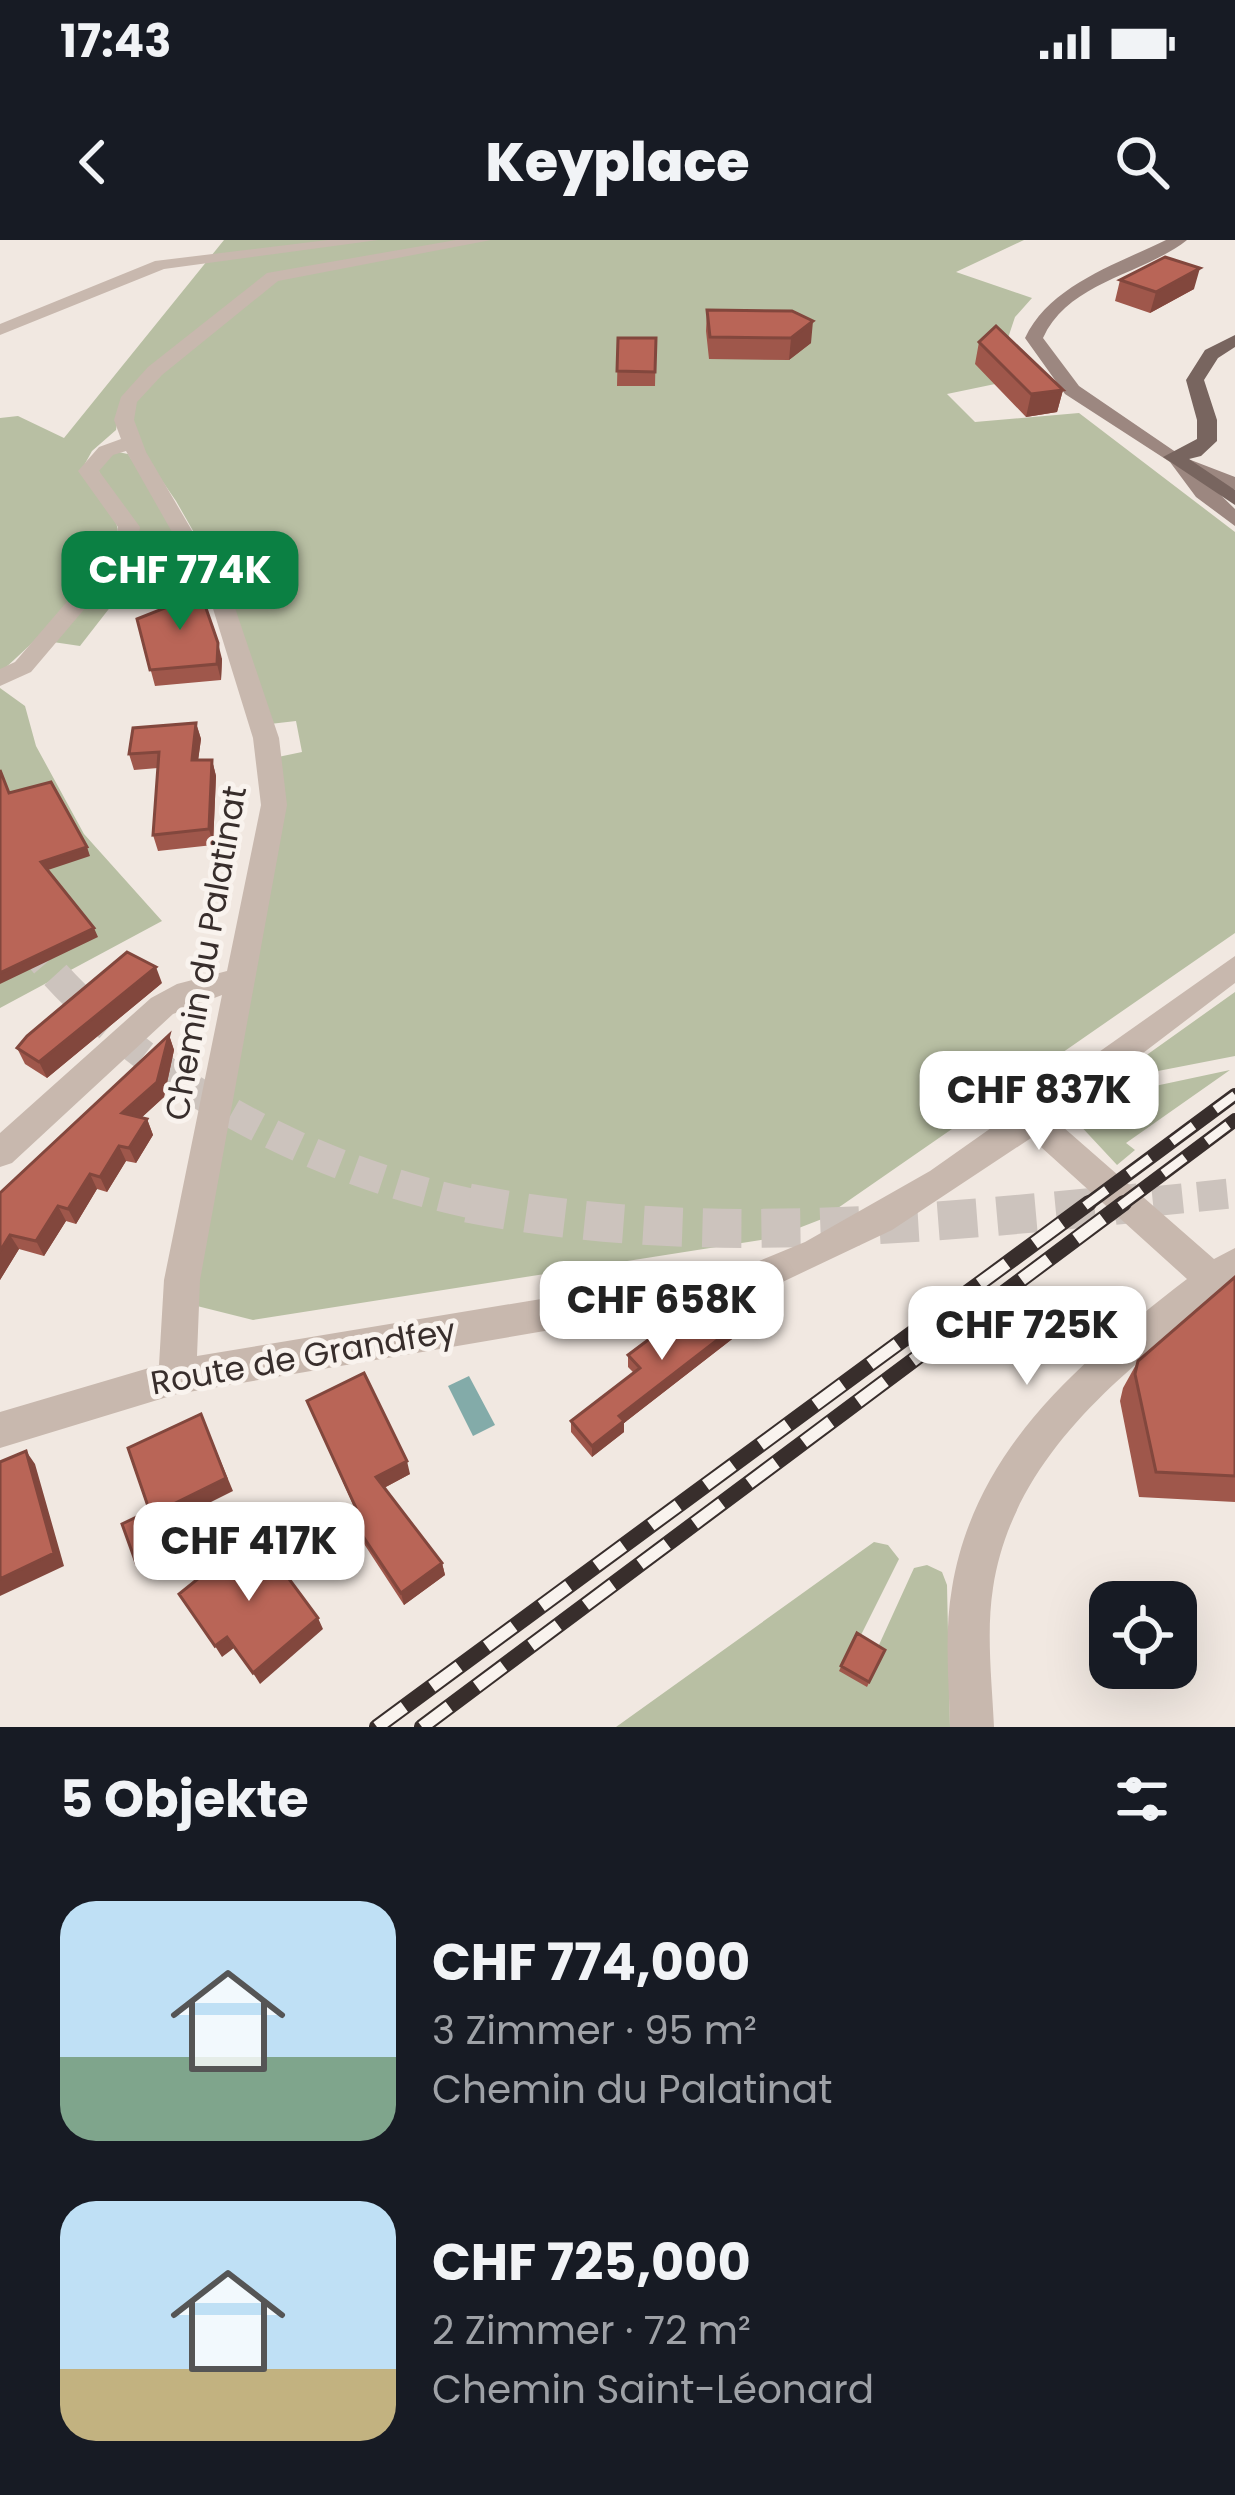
<!DOCTYPE html>
<html lang="de">
<head>
<meta charset="utf-8">
<style>
  :root { --surface:#171b24; --page:#20242c; --text:#f1f3f6; --muted:#9ea1a6; --accent:#0b8043 }
  body { margin:0; font-family:Poppins,sans-serif; background:var(--page); color:var(--text); height:100vh; display:flex; flex-direction:column; font-size:45px; white-space:nowrap }
  * { box-sizing:border-box; margin:0 }
  p { font-size:39px; color:var(--muted) }
  .icon { flex:none; width:66px; height:66px; fill:none; stroke:currentColor; stroke-width:2; stroke-linecap:round; stroke-linejoin:round }
  .map { position:relative; height:1487px; overflow:hidden }
  .side { display:flex; flex-direction:column; background:var(--surface); flex:1 }
  .side>* { flex:none }
  .buttons { position:absolute; left:1089px; top:1341px; display:grid; gap:24px }
  .buttons a { display:grid; place-items:center; width:108px; height:108px; border-radius:24px; background:var(--surface); box-shadow:0 12px 48px #0002; font-size:60px }
  .price { position:absolute; translate:-50% -102px; padding:0 27px; border-radius:24px; background:#fff; color:#222; font-size:39px; line-height:78px; filter:drop-shadow(0 3px 6px #0008) }
  .price::after { content:''; position:absolute; left:50%; top:72px; width:36px; height:27px; margin-left:-18px; background:inherit; clip-path:polygon(0 0,100% 0,50% 100%) }
  .price.on { background:var(--accent); color:#fff }
  ul { padding:0; list-style:none }
  li { display:flex; align-items:center; gap:36px; height:300px; padding:0 60px }
  li span { display:grid; place-items:center; flex:none; width:336px; height:240px; border-radius:36px; color:#555 }
  li>.icon { margin-inline-start:auto }
  span .icon { width:144px; height:144px; fill:#fffc; stroke-width:1 }
  li b { font-size:51px }
  h2 { display:flex; justify-content:space-between; align-items:center; height:144px; padding:0 60px; font-size:51px }
  .status { display:flex; justify-content:space-between; align-items:center; height:84px; padding:0 60px; background:var(--surface); direction:ltr }
  .status svg { height:33px; fill:currentColor }
  header { display:flex; justify-content:space-between; align-items:center; height:156px; padding:0 60px; background:var(--surface); font-size:54px; font-weight:800 }
  .map>svg:first-child { display:block }
  .green { fill:#b8bfa3 }
  .water { fill:#83aba9 }
  .lines { fill:none; stroke-linecap:round; stroke-linejoin:round }
  .primary-tunnel-far1 { stroke:#ccc3bd; stroke-width:30; stroke-dasharray:30 15; stroke-linecap:butt }
  .primary-tunnel { stroke:#ccc3bd; stroke-width:39; stroke-dasharray:39 20; stroke-linecap:butt }
  .minor { fill:#c8b8ae; fill-rule:evenodd }
  .secondary { fill:#9c8780; fill-rule:evenodd }
  .primary { fill:#78655f; fill-rule:evenodd }
  .rail-far1-casing { stroke:#382e2c; stroke-width:14 }
  .rail-casing { stroke:#382e2c; stroke-width:16 }
  .rail-far1 { stroke:#f9f3ee; stroke-width:9; stroke-dasharray:27; stroke-linecap:butt }
  .rail { stroke:#f9f3ee; stroke-width:12; stroke-dasharray:34; stroke-linecap:butt }
  .wall { fill:#9f574b }
  .shaded-wall { fill:#82473d }
  .building { fill:#b96557; stroke:#82473d; stroke-width:3 }
  .labels { text-anchor:middle; stroke-width:10; stroke-linejoin:round; paint-order:stroke }
  .street-label { font-size:33px; fill:#382e2c; stroke:#f9f3ee }
</style>
</head>
<body>
<div class="status"><b>17:43</b><svg viewBox="0 0 49 12"><path d="M0 12V9h3v3zM5 12V6h3v6zM10 12V3h3v9zM15 12V0h3v12zM26 1h20v11H26zM47 4h2v5h-2z"/></svg></div>
<header><svg class="icon" aria-label="back" viewBox="0 0 24 24"><path d="M15 5l-7 7 7 7"/></svg>Keyplace<svg class="icon" aria-label="search" viewBox="0 0 24 24"><circle cx="10" cy="10" r="6"/><path d="M15 15l6 6"/></svg></header>
<div class="map">
<svg width="1235" height="1487" viewBox="0 0 1235 1487">
  <rect width="100%" height="100%" fill="#f1e8e1"/>
  <path class="green" d="M224,0H1024L956,32L1032,58L1015,77L1008,98L1033,136L947,154L975,182L1079,173L1235,292V693L822,979L773,998L253,1080L193,1065L278,517L302,512L296,481L270,484L228,352L176,261L118,177L116,190L92,211L82,229C88,251 111,265 117,286C127,321 25,409 0,433V178L18,176L64,198Z
    M118,212L128,214L163,268L205,352L143,325L80,406L53,402L122,325L132,307L98,229L106,217Z
    M0,448L25,466L36,506L84,594L162,681L0,768Z
    M1235,752V816L1158,831L1141,819Z
    M1230,830L1126,903L1135,910L1117,925L1076,881L1108,856Z
    M874,1302L888,1305L899,1319L854,1409L873,1418L914,1328L927,1325L942,1332L947,1345L950,1487H616Z"/>
  <path class="water" d="M469,1136L495,1185L473,1196L448,1146Z"/>
  <g class="lines">
    <path class="primary-tunnel-far1" d="M0,664C106,824 297,929 483,966
      M1108,966L1235,953"/>
    <path class="primary-tunnel" d="M468,963C691,1007 913,985 1138,963"/>
    <path class="minor" d="M328,0H378L164,29L0,95V84L155,21Z
      M456,0H491L278,41L162,135L137,162L134,180L146,212L232,359L279,498L287,565L200,1040L197,1116L752,1024L805,1002L930,931L1235,716V743L1055,880L1214,1019L1235,1008V1044C1133,1125 1014,1210 993,1348C986,1393 992,1441 994,1487H950C949,1441 944,1393 952,1348C975,1208 1081,1121 1187,1039L1031,898L892,990L755,1055L177,1154L0,1208V1172L159,1125L164,1040L222,755L173,774L12,923L0,927V893L151,758L177,744L227,731L261,565L253,498L210,359L126,211L113,215L99,231L140,287L137,307L31,432L0,446V429L15,422L115,306L118,287L78,231L99,207L121,199L114,180L121,157L148,127L267,33Z"/>
    <path class="secondary" d="M1166,0H1187C1143,35 1069,41 1043,98L1079,146L1183,217L1235,237V250L1203,238L1235,269V286L1196,257L1170,222L1065,154L1025,98C1050,45 1117,24 1166,0Z"/>
    <path class="primary" d="M1235,95V107L1218,118L1204,140L1217,180V201L1201,216L1189,219L1235,250V265L1163,217L1197,199V180L1186,140L1205,110Z"/>
    <defs>
      <path id="rail-far1" d="M1085,966L1235,855
        M1120,966L1235,880"/>
      <path id="rail" d="M377,1487L1089,963
        M422,1487L1124,963"/>
    </defs>
    <use href="#rail-far1" class="rail-far1-casing"/>
    <use href="#rail" class="rail-casing"/>
    <use href="#rail-far1" class="rail-far1"/>
    <use href="#rail" class="rail"/>
  </g>
  <path class="wall" d="M1120,40L1194,49L1150,73L1115,61Z
    M707,70L811,103L789,120L709,119L706,91Z
    M618,98H656L655,146H617Z
    M979,102L1063,150L1057,172L1026,177L975,124Z
    M170,366L222,419L221,440L155,446L137,379Z
    M196,483L201,499L198,520H212L216,536L213,605L158,611L153,595L158,528L134,530L129,514Z
    M162,743L47,838L25,824L17,808Z
    M169,795L174,810L164,857L141,878L147,879L153,895L136,923L126,921L107,952L97,949L76,984L66,981L44,1016L19,1009L0,1040V953Z
    M1235,1037V1262L1139,1257L1120,1161L1123,1148L1138,1121Z
    M776,1065L624,1183V1192L592,1217L571,1192V1181L634,1133L628,1127V1115L671,1088Z
    M307,1161L410,1234L384,1248L442,1323L445,1335L404,1365L353,1287L348,1274L355,1269Z
    M857,1393L885,1410L867,1447L839,1431Z"/>
  <path class="shaded-wall" d="M1200,28L1194,49L1150,73L1156,52Z
    M813,81L811,103L789,120L791,98Z
    M1063,150L1057,172L1026,177L1031,154Z
    M218,403L222,419L221,440L217,424Z
    M196,483L201,499L196,536L192,520Z
    M212,520L216,536L213,605L209,589Z
    M87,607L90,616L45,631L41,622Z
    M94,688L98,697L0,744V733Z
    M156,727L162,743L47,838L39,822Z
    M169,795L174,810L164,857L129,889L122,873Z
    M147,879L153,895L136,923L129,908Z
    M119,906L126,921L107,952L100,937Z
    M90,934L97,949L76,984L68,969Z
    M58,966L66,981L44,1016L36,1001Z
    M10,995L19,1009L0,1040V1011Z
    M778,1053L776,1065L624,1183V1192L592,1217V1206L619,1176Z
    M201,1174L233,1251L159,1288L151,1275Z
    M26,1211L35,1224L64,1326L0,1356V1339Z
    M407,1221L410,1234L380,1250L376,1237Z
    M147,1272L165,1317L141,1329L136,1323Z
    M442,1323L445,1335L404,1365L401,1353Z
    M318,1378L323,1389L260,1444L253,1433Z
    M227,1397L234,1408L222,1417L215,1406Z"/>
  <path class="building" d="M1165,17L1200,28L1156,52L1120,40Z
    M707,70L792,71L813,81L791,98L710,97Z
    M996,86L1063,150L1031,154L979,102Z
    M618,98H656L655,132L617,131Z
    M199,348L218,403L217,424L150,430L137,379L170,366L166,354Z
    M196,483L192,520H212L209,589L153,595L159,512L129,514L133,488Z
    M0,530L9,553L51,542L87,607L41,622L94,688L0,733Z
    M127,712L156,727L39,822L17,808L27,796Z
    M169,795L157,842L122,873L147,879L129,908L119,906L100,937L90,934L68,969L58,966L36,1001L10,995L0,1011V953Z
    M1235,1037V1236L1156,1232L1135,1134L1138,1121Z
    M778,1053L619,1176L624,1181L592,1206L571,1181L640,1128L628,1115L668,1085L671,1088L690,1074Z
    M364,1133L407,1221L376,1237L442,1323L401,1353L348,1274L356,1268L307,1161Z
    M201,1174L226,1238L151,1275L128,1208Z
    M26,1211L54,1313L0,1339V1222Z
    M147,1272L161,1310L136,1323L122,1284Z
    M255,1293L318,1378L253,1433L227,1397L215,1406L179,1354Z
    M857,1393L885,1410L869,1442L841,1426Z"/>
  <g class="labels">
    <g class="street-label">
      <text transform="translate(205 713) rotate(-80)" y="12">Chemin du Palatinat</text>
      <text transform="translate(303 1116) rotate(-10)" y="12">Route de Grandfey</text>
    </g>
  </g>
</svg>
<div class="buttons">
<a><svg class="icon" aria-label="locate" viewBox="0 0 24 24"><circle cx="12" cy="12" r="6"/><path d="M12 2v4M12 18v4M2 12h4M18 12h4"/></svg></a>
</div>
<b class="price on" style="left:180px;top:393px">CHF 774K</b>
<b class="price" style="left:1039px;top:913px">CHF 837K</b>
<b class="price" style="left:662px;top:1123px">CHF 658K</b>
<b class="price" style="left:1027px;top:1148px">CHF 725K</b>
<b class="price" style="left:249px;top:1364px">CHF 417K</b>
</div>
<section class="side">
<h2>5 Objekte<svg class="icon" aria-label="filters" viewBox="0 0 24 24"><path d="M4 7h16M4 17h16"/><circle cx="9" cy="7" r="2"/><circle cx="15" cy="17" r="2"/></svg></h2>
<ul>
<li><span style="background:linear-gradient(#bfe0f5 65%,#7fa58c 0)"><svg class="icon" aria-label="home" viewBox="0 0 24 24"><path d="M3 11l9-7 9 7M6 9v11h12V9"/></svg></span><div><b>CHF 774,000</b><p>3 Zimmer · 95 m²</p><p>Chemin du Palatinat</p></div></li>
<li><span style="background:linear-gradient(#bfe0f5 70%,#c2b280 0)"><svg class="icon" aria-label="home" viewBox="0 0 24 24"><path d="M3 11l9-7 9 7M6 9v11h12V9"/></svg></span><div><b>CHF 725,000</b><p>2 Zimmer · 72 m²</p><p>Chemin Saint-Léonard</p></div></li>
</ul>
</section>
</body>
</html>
